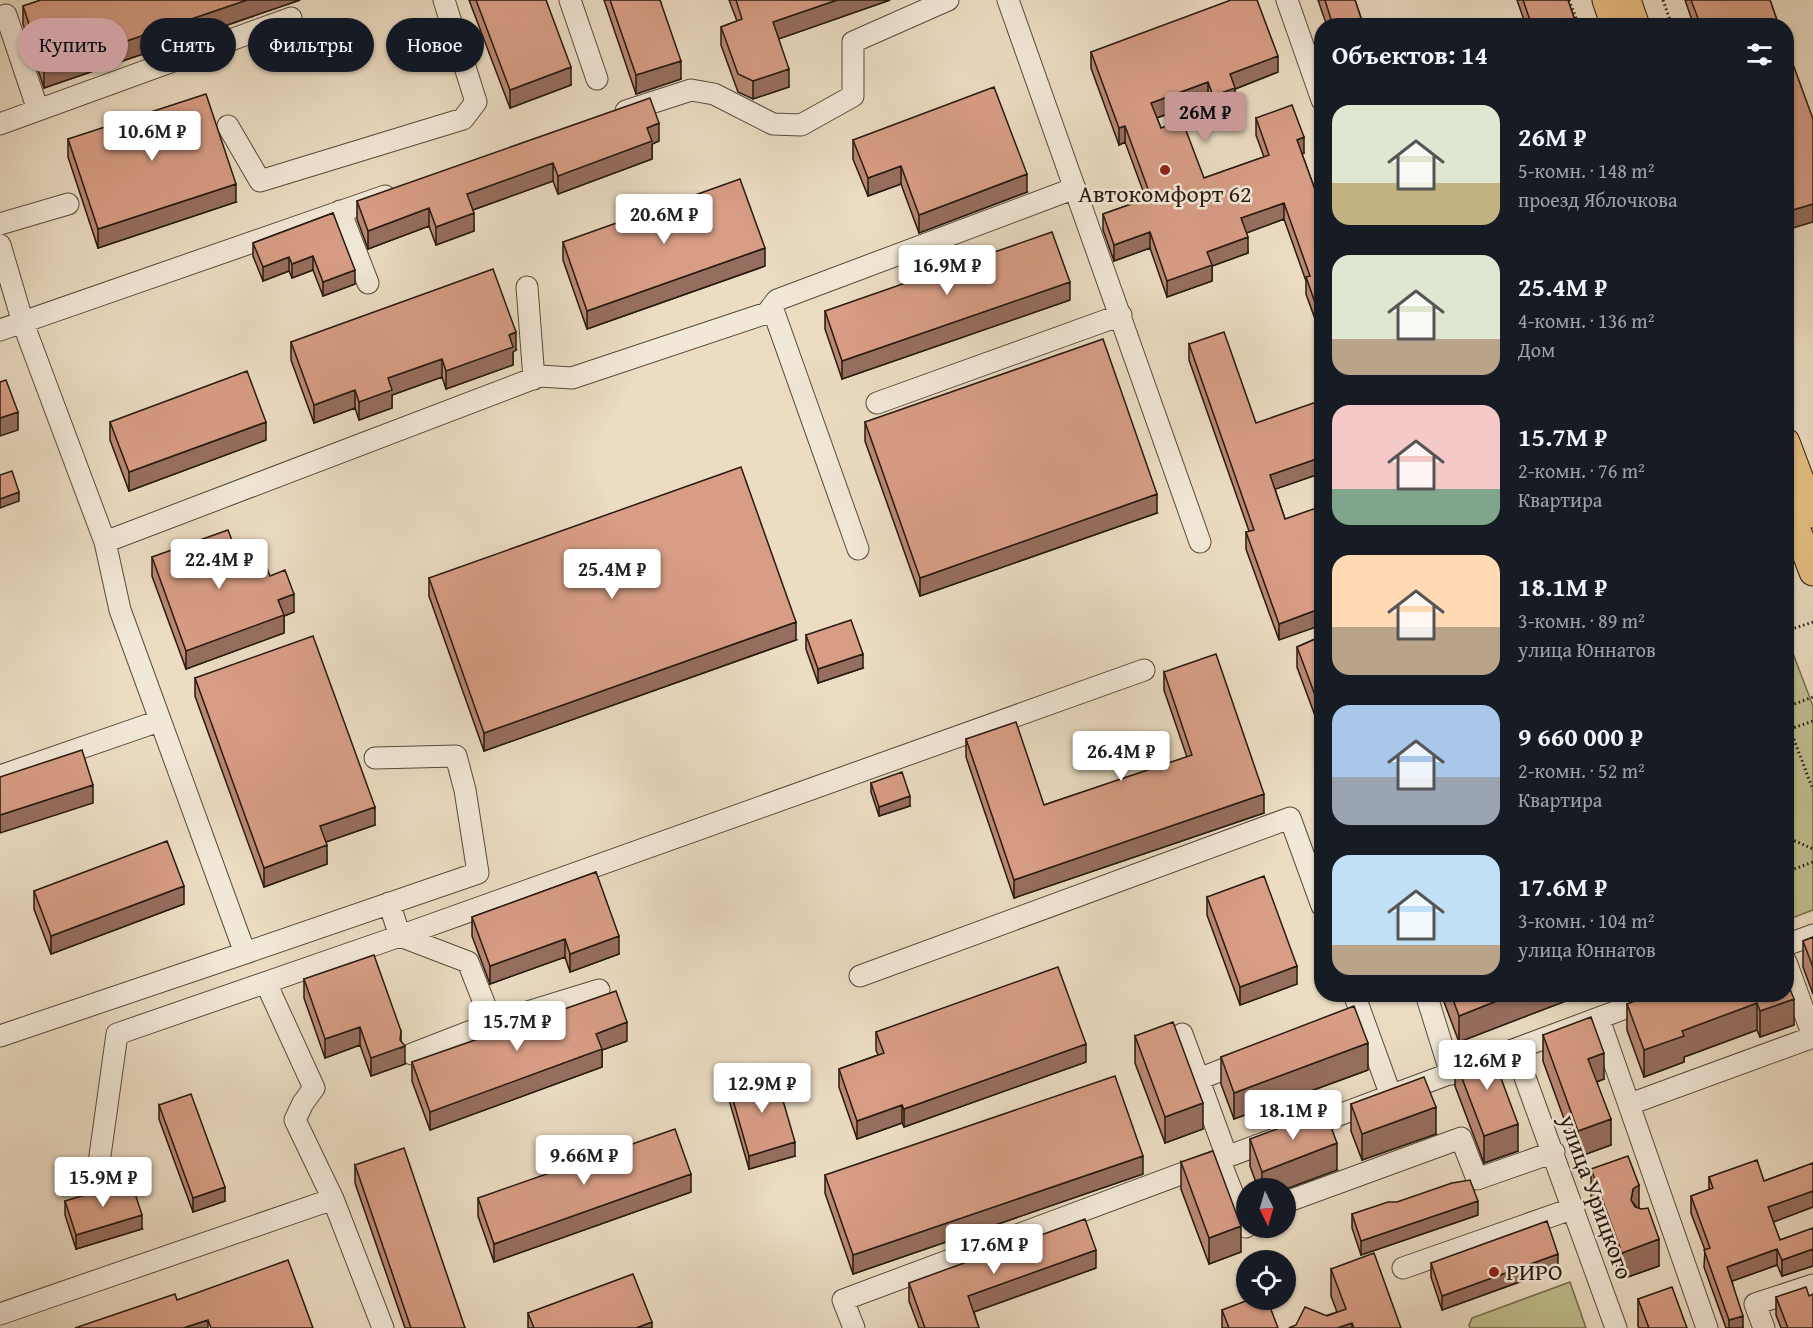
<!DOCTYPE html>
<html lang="ru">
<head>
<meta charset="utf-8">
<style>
  :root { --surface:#171b24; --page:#242831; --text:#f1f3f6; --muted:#9ea1a6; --accent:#c59692 }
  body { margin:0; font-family:"Gentium Book Plus",serif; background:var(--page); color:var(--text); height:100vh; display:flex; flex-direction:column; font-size:22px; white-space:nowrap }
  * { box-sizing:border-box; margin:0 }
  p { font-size:20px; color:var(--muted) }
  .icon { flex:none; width:33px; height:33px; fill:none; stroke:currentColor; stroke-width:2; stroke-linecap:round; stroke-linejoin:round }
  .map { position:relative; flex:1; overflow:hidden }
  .sheet { position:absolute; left:1314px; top:18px; width:480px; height:984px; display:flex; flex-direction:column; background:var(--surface); border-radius:24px; box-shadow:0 2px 4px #0004 }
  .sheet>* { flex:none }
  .hud { position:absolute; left:18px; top:18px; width:570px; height:54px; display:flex; gap:12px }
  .needle { width:39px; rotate:175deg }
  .tools { position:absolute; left:1236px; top:1178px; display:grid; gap:12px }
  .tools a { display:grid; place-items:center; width:60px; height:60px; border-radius:50%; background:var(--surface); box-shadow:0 2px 4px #0004; font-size:30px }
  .price { position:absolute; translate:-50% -51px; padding:0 14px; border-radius:6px; background:#fff; color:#222; font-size:20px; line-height:39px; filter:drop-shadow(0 2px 3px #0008) }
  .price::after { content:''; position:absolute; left:50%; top:36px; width:18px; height:14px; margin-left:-9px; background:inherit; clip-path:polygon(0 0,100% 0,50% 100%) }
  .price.selected { background:var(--accent); color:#111 }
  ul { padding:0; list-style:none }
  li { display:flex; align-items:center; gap:18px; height:150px; padding:0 18px }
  li span { display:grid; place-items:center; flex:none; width:168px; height:120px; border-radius:18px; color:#555 }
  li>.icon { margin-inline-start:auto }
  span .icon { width:72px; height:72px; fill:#fffc; stroke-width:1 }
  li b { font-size:26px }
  h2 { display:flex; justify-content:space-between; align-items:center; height:72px; padding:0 18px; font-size:26px }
  .tag { padding:0 21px; border-radius:27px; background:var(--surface); box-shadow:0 2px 4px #0004; font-size:21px; line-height:54px }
  .tag.selected { background:var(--accent); color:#111 }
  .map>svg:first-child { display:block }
  .green { fill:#c0be8e; stroke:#746c4e; stroke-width:1.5 }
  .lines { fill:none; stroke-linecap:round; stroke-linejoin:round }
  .minor-casing { stroke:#584a3c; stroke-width:23 }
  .major-casing { stroke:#271a0f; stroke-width:29 }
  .path { stroke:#271a0f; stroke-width:3; stroke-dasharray:1.5 3; stroke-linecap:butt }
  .minor { stroke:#f2e8d7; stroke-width:21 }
  .major { stroke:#e6be81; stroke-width:27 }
  .wall { fill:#b98772; stroke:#271a0f; stroke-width:1.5 }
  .shaded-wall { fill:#966e5d; stroke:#271a0f; stroke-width:1.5 }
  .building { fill:#d79d85; stroke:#271a0f; stroke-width:1.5 }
  .poi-dot { fill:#8f2418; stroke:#f2e8d7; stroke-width:2 }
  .labels { text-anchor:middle; stroke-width:5; stroke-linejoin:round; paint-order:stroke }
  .poi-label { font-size:24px; fill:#271a0f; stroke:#f2e8d7 }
  .street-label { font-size:24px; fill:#271a0f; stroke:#f2e8d7 }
</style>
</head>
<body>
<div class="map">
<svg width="1813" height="1328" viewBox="0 0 1813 1328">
  <rect width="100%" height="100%" fill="#ebdcc2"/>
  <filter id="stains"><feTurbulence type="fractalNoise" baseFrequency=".00333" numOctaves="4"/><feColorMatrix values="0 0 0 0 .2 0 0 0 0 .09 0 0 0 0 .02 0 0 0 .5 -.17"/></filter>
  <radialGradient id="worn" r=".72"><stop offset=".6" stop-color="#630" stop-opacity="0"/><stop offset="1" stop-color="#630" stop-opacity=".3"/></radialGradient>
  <path class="green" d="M1786,635L1813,706V910L1787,920Z
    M1570,1282L1586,1328H1470L1469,1325L1472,1318Z"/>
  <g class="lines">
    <defs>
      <path id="minor" d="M570,0L597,79
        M1008,0L1200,542
        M1287,0L1322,100
        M6,15L38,110
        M626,111L691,90L714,94L773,124L801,125L853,96V42L948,0
        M0,124L291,18
        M228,126L260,181L463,119L476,102L444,0
        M340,211L368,283
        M0,224L68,204
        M0,245L23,323L105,542L540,376L572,378L767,313L777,300L1075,188
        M527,287L534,379
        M772,307L858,549
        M0,330L385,196
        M877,403L1121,315
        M0,776L159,721
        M389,903L400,936L1144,670
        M1786,945L1813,935
        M245,953L478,873L465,790L456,756L375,758
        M1786,962L1813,1036
        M860,976L1290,818L1322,906
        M266,983L314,1088L303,1103L295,1120L333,1199L383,1328
        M1354,994L1391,1096
        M1426,994L1451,1074
        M1599,1019L1707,1328
        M492,1023L599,990
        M1182,1034L1227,1157
        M0,1036L245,953L120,610L105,542
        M1515,1050L1616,1328
        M1199,1079L1247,1060
        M1630,1104L1813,1037
        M1219,1159L1246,1227
        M96,1184L117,1034L400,936L468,962L492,1023L412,1054
        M1286,1202L1461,1138L1477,1179L1554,1152
        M1403,1268L1574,1208
        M0,1314L333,1199
        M854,1328L843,1300L1663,994
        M1764,1328L1755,1304L1813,1285"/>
      <path id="major" d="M1606,0L1615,26
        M1627,0L1636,26
        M1786,442L1813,514
        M1786,501L1813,572"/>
    </defs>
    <use href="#minor" class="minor-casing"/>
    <use href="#major" class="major-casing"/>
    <path class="path" d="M1569,0L1579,26
      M1663,0L1672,26
      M1786,631L1813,622
      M1786,707L1813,697
      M1786,718L1813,790
      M1790,729L1813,721
      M1786,837L1813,849
      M1786,872L1813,862"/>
    <use href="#minor" class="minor"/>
    <use href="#major" class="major"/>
  </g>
  <path class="wall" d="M41,0H300L44,88L23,24V6Z
    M469,0H546L571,85L510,108Z
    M604,0H660L681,79L636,94Z
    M729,0H890L778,39L789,87L753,99L738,92L721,45V27L737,21Z
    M1318,0H1355L1363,24L1379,26H1327Z
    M1517,0H1568L1577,26H1526Z
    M1685,0H1770L1779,26H1694Z
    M1091,52L1278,72L1235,89V104L1213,112L1208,99L1157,118L1161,128L1204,178L1264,157L1256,135V118L1304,153L1302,154L1322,209V326L1318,327L1306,294V281L1284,219L1246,233L1248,253L1212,266V281L1167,297L1150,248L1114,261L1103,230V214L1146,199L1125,142L1119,145L1091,68Z
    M68,139L236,202L98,248L68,157Z
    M853,140L1027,192L919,233L901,184L868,196L853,159Z
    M659,141L652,144V159L558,194L553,181L473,210L474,231L436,245L429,226L368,249L357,219V201Z
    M333,213L355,284L323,296L313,270L292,278L289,271L263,281L253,256V243Z
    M563,242L765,266L587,329L563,260Z
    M1070,300L842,379L825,329V311Z
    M291,342L516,350L513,352V365L446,389L442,377L392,395V408L359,420L355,408L314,423L291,360Z
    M1189,344L1256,423L1322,473L1275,489L1285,519L1279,640L1246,549V532L1249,531L1189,360Z
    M110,422L266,440L129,491L110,440Z
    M865,422L1157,513L920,596L865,441Z
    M152,557L240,561L270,576L294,612L284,616V633L186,669L152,576Z
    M429,578L796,640L484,751L429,596Z
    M806,635L863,668L818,683L806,649Z
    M1322,636V731L1321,732L1297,667V647Z
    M1164,672L1264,813L1014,898L966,757V739L1044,805L1187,757L1164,690Z
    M195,678L375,825L326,842L327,864L264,887L195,696Z
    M871,783L910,806L879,816L871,792Z
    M596,872L619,954L570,972L565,957L490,984L472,936V917Z
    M34,891L184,904L51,954L34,909Z
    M1207,897L1297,984L1240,1005L1207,915Z
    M1813,937V994L1803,967V941Z
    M304,979L401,1041L405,1064L371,1076L360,1045L325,1058L304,998Z
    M1441,994H1584L1459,1042Z
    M1786,994L1794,1025L1760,1037L1757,1030L1684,1057V1062L1644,1077L1627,1030V1004Z
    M876,1032L1086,1062L904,1127L902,1123L857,1139L839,1087V1069L878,1055L876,1050Z
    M1543,1035L1604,1079L1597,1082L1611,1145L1578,1157L1543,1061Z
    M1135,1036L1203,1129L1165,1143L1135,1063Z
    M627,1041L602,1050V1067L430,1130L412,1081V1062Z
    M1221,1057L1368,1070L1234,1119L1221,1084Z
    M1455,1060L1518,1151L1484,1163L1455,1086Z
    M729,1086L795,1156L749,1169L729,1100Z
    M1351,1104L1436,1134L1362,1160L1351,1131Z
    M159,1105L225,1201L193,1212L159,1119Z
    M1250,1139L1337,1170L1286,1189V1188H1258L1250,1166Z
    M1181,1162L1241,1252L1209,1264L1181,1189Z
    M1813,1163V1207L1773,1222L1780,1240L1813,1228V1266L1782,1276L1777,1265L1732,1281L1743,1328H1726L1704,1267L1705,1250L1691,1213V1196L1709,1190V1177L1764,1181Z
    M355,1165L465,1328H405L355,1183Z
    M1591,1169L1639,1208L1659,1266L1622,1279L1591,1196Z
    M1143,1174L853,1274L825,1193V1175Z
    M691,1192L494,1262L478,1216V1198Z
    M65,1201L142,1229L76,1249L65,1215Z
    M1352,1214L1478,1215L1361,1255L1352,1228Z
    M1431,1263L1558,1268L1442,1310L1431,1277Z
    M1096,1268L974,1312L979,1328H919L909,1301V1283Z
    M1331,1269L1401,1328H1289L1337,1312L1331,1296Z
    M1809,1296L1813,1328H1781L1776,1315V1297Z
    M1638,1299L1687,1328H1639L1638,1326Z
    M1222,1310L1278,1328H1222Z
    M528,1313L652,1328H528Z"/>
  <path class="shaded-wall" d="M247,0H300L44,88V69Z
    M837,0H890L773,41V22Z
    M1278,56V72L1235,89V104L1213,112V96L1230,74Z
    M681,61V79L636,94V75Z
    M571,67V85L510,108V90Z
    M789,69V87L753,99V81Z
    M1208,82V99L1151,120V103Z
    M659,123V141L652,144V159L558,194V176L647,128Z
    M1125,126V142L1119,145V128Z
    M1304,137V153L1297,156V140Z
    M553,163V181L467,212V194Z
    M901,166V184L868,196V178Z
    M1027,174V192L919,233V215Z
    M236,184V202L98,248V229Z
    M1284,203V219L1241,235V218Z
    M1813,204V222L1786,230V212Z
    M429,208V226L368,249V231Z
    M474,213V231L436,245V227Z
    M1150,232V248L1114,261V245Z
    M1248,237V253L1212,266V281L1167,297V281L1207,252Z
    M765,248V266L587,329V311Z
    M313,256V270L292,278V264Z
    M289,257V271L263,281V267Z
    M355,270V284L323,296V282Z
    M1070,282V300L842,379V361Z
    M1322,309V326L1318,327V311Z
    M516,332V350L513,352V365L446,389V371L509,335Z
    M442,359V377L392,395V408L359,420V402L388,378Z
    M355,390V408L314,423V405Z
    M18,412V430L0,436V418Z
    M266,422V440L129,491V472Z
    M1322,457V473L1270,491V475Z
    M19,492V501L0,508V499Z
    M1157,494V513L920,596V578Z
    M294,594V612L284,616V633L186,669V651L278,600Z
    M1322,608V625L1279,640V624Z
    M796,622V640L484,751V733Z
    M863,654V668L818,683V669Z
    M1321,711H1322L1321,732Z
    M93,785V803L0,833V815Z
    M1264,794V813L1014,898V880Z
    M910,796V806L879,816V807Z
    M375,807V825L320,844V826Z
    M327,845V864L264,887V868Z
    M184,886V904L51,954V936Z
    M619,936V954L570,972V954Z
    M565,939V957L490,984V966Z
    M1297,966V984L1240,1005V987Z
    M1514,994H1584L1459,1042V1016Z
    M1794,999V1025L1760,1037V1011Z
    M1757,1003V1030L1684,1057V1062L1644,1077V1050L1682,1031Z
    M627,1022V1041L602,1050V1067L430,1130V1112L596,1034Z
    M360,1027V1045L325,1058V1039Z
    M401,1031V1048L405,1046V1064L371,1076V1058Z
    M1368,1043V1070L1234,1119V1093Z
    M1086,1044V1062L904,1127V1109Z
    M1604,1053V1079L1588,1085V1059Z
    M1203,1103V1129L1165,1143V1117Z
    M902,1105V1123L857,1139V1121Z
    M1436,1107V1134L1362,1160V1134Z
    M1611,1119V1145L1578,1157V1131Z
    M1518,1124V1151L1484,1163V1136Z
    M795,1142V1156L749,1169V1156Z
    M1337,1143V1170L1286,1189V1188H1262V1172Z
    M1143,1156V1174L853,1274V1255Z
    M691,1174V1192L494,1262V1244Z
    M1639,1185V1211L1631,1200L1633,1189Z
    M225,1187V1201L193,1212V1198Z
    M1813,1191V1207L1768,1224V1207Z
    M1478,1201V1215L1361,1255V1241Z
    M142,1215V1229L76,1249V1235Z
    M1241,1226V1252L1209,1264V1238Z
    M1659,1239V1266L1622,1279V1253Z
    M1777,1249V1265L1727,1283V1267Z
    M1813,1249V1266L1782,1276V1260Z
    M1096,1250V1268L968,1314V1296Z
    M1558,1254V1268L1442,1310V1296Z
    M1743,1316V1328H1729V1320Z
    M208,1320V1328H183Z
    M652,1322V1328H636Z
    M1352,1323V1328H1337Z"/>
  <path class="building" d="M41,0H247L44,69L23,6Z
    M476,0H546L571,67L510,90Z
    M610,0H660L681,61L636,75Z
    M736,0H837L773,22L789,69L753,81L738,74L721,27L742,19Z
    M1231,0H1257L1278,56L1230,74L1235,88L1213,96L1208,82L1151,103L1161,128L1182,120L1204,178L1269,155L1256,118L1292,105L1304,137L1297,140L1322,209V309L1318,311L1306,277L1310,276L1284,203L1241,218L1248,237L1207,252L1212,265L1167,281L1150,232L1114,245L1103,214L1151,197L1125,126L1119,128L1091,52Z
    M1325,0H1355L1363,24L1377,20L1379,26H1333Z
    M1523,0H1568L1577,26H1532Z
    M1691,0H1770L1779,26H1701Z
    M1786,45L1813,119V204L1786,212Z
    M994,87L1027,174L919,215L901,166L868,178L853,140Z
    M206,94L236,184L98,229L68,139Z
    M650,98L659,123L647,128L652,141L558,176L553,163L467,194L474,213L436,227L429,208L368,231L357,201Z
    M740,179L765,248L587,311L563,242Z
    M333,213L355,270L323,282L313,256L292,264L289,257L263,267L253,243Z
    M1052,232L1070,282L842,361L825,311Z
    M493,269L516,332L509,335L513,347L446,371L442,359L388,378L392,390L359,402L355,390L314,405L291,342Z
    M1224,332L1256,423L1322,400V457L1270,475L1285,519L1322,506V608L1279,624L1246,532L1254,530L1189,344Z
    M1103,339L1157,494L920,578L865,422Z
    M247,371L266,422L129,472L110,422Z
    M6,380L18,412L0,418V382Z
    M741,467L796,622L484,733L429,578Z
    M12,471L19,492L0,499V475Z
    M228,530L240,561L261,553L270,576L285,570L294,594L278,600L284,615L186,651L152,557Z
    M851,620L863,654L818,669L806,635Z
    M313,636L375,807L320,826L327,845L264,868L195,678Z
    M1322,636V711H1321L1297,647Z
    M1216,654L1264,794L1014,880L966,739L1016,722L1044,805L1192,755L1164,672Z
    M82,750L93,785L0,815V777Z
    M902,772L910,796L879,807L871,783Z
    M167,841L184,886L51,936L34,891Z
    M596,872L619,936L570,954L565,939L490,966L472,917Z
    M1264,876L1297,966L1240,987L1207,897Z
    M1813,937V967L1803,941Z
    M374,955L401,1031L400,1040L405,1046L371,1058L360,1027L325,1039L304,979Z
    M1058,967L1086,1044L904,1109L902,1105L857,1121L839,1069L884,1053L876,1032Z
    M1786,979L1794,999L1760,1011L1757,1003L1682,1031L1684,1036L1644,1050L1627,1004L1652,994H1786Z
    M616,991L627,1022L596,1034L602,1049L430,1112L412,1062Z
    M1451,994H1514L1459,1016Z
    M1354,1006L1368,1043L1234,1093L1221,1057Z
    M1591,1017L1604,1053L1588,1059L1611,1119L1578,1131L1543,1035Z
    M1173,1022L1203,1103L1165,1117L1135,1036Z
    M1489,1046L1518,1124L1484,1136L1455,1060Z
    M775,1073L795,1142L749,1156L729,1086Z
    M1115,1076L1143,1156L853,1255L825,1175Z
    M1424,1077L1436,1107L1362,1134L1351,1104Z
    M191,1094L225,1187L193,1198L159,1105Z
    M1325,1111L1337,1143L1262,1172L1250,1139Z
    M675,1129L691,1174L494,1244L478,1198Z
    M404,1148L465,1328H411L355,1165Z
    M1213,1151L1241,1226L1209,1238L1181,1162Z
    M1628,1156L1639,1185L1633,1189L1631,1200L1635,1207L1641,1209L1648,1208L1659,1239L1622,1253L1591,1169Z
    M1757,1160L1764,1181L1813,1163V1191L1768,1207L1780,1240L1813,1228V1249L1782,1260L1777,1249L1727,1267L1743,1316L1729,1320L1704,1250L1710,1248L1691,1196L1713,1188L1709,1177Z
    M1470,1180L1478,1201L1361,1241L1352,1214L1388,1202H1397L1452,1183Z
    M131,1181L142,1215L76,1235L65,1201Z
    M1085,1219L1096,1250L968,1296L979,1328H925L909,1283Z
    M1547,1221L1558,1254L1442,1296L1431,1263Z
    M1374,1253L1401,1328H1354L1352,1323L1337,1328H1289L1296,1325L1305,1307L1327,1316L1346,1309L1331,1269Z
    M288,1260L313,1328H211L208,1320L183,1328H75L175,1294L177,1300Z
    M633,1274L652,1322L636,1328H534L528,1313Z
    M1672,1287L1687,1328H1649L1638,1299Z
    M1806,1287L1809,1296L1813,1294V1328H1788L1776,1297Z
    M1251,1299H1267L1278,1328H1229L1222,1310Z"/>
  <g class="poi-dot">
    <circle cx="1165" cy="170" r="6"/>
    <circle cx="1494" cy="1272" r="6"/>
  </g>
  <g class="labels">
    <g class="poi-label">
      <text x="1165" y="202">Автокомфорт 62</text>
      <text x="1506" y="1280" text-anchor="start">РИРО</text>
    </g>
    <g class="street-label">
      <text transform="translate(1596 1197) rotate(70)" y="8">улица Урицкого</text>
    </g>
  </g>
  <rect width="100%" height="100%" filter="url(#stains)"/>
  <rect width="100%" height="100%" fill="url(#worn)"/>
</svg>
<div class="tools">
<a><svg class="needle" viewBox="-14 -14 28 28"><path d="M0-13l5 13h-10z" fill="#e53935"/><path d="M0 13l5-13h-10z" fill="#9ea1a6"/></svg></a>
<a><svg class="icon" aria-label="locate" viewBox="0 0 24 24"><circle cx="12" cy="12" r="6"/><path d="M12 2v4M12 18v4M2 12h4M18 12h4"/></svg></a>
</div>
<b class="price selected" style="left:1205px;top:143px">26M ₽</b>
<b class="price" style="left:152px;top:162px">10.6M ₽</b>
<b class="price" style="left:664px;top:245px">20.6M ₽</b>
<b class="price" style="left:947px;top:296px">16.9M ₽</b>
<b class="price" style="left:219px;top:590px">22.4M ₽</b>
<b class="price" style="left:612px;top:600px">25.4M ₽</b>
<b class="price" style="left:1121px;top:782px">26.4M ₽</b>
<b class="price" style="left:517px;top:1052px">15.7M ₽</b>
<b class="price" style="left:1487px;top:1091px">12.6M ₽</b>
<b class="price" style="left:762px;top:1114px">12.9M ₽</b>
<b class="price" style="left:1293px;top:1141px">18.1M ₽</b>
<b class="price" style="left:584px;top:1186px">9.66M ₽</b>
<b class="price" style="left:103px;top:1208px">15.9M ₽</b>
<b class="price" style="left:994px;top:1275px">17.6M ₽</b>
<div class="hud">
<a class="tag selected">Купить</a>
<a class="tag">Снять</a>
<a class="tag">Фильтры</a>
<a class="tag">Новое</a>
</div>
<section class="sheet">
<h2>Объектов: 14<svg class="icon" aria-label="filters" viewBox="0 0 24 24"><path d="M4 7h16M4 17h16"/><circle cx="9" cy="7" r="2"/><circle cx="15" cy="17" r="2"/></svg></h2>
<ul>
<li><span style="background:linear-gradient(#dfe7d0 65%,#c2b280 0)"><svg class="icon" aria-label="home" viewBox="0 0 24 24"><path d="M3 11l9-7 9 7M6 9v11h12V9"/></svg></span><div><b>26M ₽</b><p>5-комн. · 148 m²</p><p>проезд Яблочкова</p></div></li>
<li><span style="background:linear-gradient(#dfe7d0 70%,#b9a48a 0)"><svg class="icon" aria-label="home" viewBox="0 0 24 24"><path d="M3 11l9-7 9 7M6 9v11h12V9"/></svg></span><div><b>25.4M ₽</b><p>4-комн. · 136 m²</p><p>Дом</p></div></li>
<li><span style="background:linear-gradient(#f6c9c9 70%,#7fa58c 0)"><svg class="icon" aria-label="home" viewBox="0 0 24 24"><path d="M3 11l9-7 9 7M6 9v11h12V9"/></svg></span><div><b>15.7M ₽</b><p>2-комн. · 76 m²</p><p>Квартира</p></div></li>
<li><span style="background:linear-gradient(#ffd9b3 60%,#b9a48a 0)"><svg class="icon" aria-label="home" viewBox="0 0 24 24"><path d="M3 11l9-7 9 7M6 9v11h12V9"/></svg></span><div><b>18.1M ₽</b><p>3-комн. · 89 m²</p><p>улица Юннатов</p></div></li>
<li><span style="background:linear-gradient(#a9c7e8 60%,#9aa5b1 0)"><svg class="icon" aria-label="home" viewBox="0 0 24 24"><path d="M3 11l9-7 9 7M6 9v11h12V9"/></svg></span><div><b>9 660 000 ₽</b><p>2-комн. · 52 m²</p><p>Квартира</p></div></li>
<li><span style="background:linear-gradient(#bfe0f5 75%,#b9a48a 0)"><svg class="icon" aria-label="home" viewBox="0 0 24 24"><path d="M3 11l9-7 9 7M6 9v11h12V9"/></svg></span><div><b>17.6M ₽</b><p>3-комн. · 104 m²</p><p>улица Юннатов</p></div></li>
</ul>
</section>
</div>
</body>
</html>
